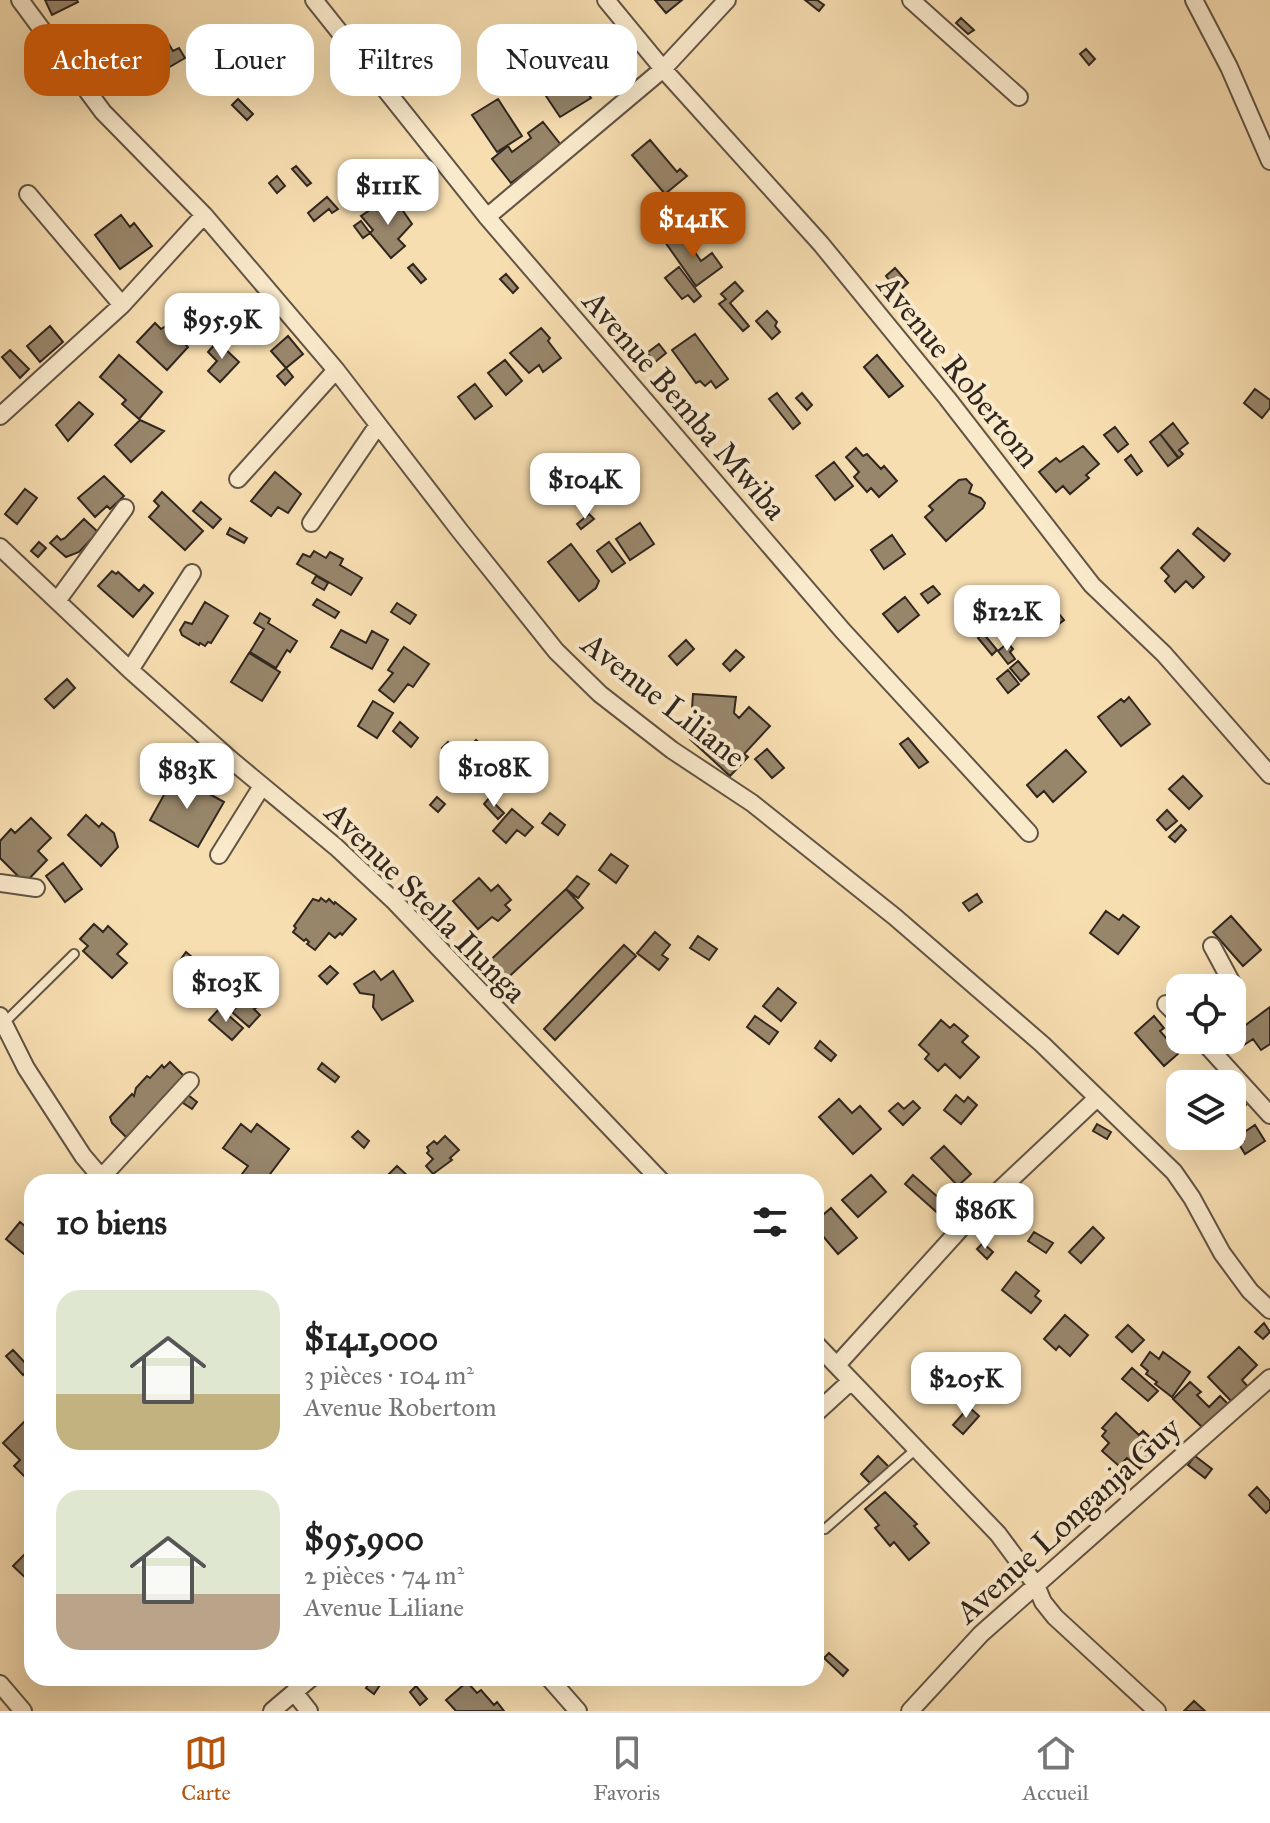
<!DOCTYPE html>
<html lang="fr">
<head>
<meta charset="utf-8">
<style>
  :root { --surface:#fff; --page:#f6f6f6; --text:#222; --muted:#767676; --line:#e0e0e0; --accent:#b45309 }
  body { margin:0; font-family:"IM FELL Great Primer",serif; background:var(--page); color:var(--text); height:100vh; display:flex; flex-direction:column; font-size:30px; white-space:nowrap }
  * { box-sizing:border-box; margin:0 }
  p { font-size:26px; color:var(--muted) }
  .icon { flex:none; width:44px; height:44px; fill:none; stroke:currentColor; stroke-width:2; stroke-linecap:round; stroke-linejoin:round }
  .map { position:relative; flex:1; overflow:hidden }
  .side { position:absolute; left:24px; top:1174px; width:800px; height:512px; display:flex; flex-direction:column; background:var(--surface); border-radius:24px; box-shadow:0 8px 32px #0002 }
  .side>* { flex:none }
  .top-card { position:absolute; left:24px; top:24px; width:800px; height:72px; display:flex; gap:16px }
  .fabs { position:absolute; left:1166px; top:974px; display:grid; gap:16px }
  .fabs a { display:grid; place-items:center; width:80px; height:80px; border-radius:16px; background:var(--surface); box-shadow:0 8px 32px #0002; font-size:40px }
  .price { position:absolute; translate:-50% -68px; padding:0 18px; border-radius:16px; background:#fff; color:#222; font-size:26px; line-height:52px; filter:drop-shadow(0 2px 4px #0008) }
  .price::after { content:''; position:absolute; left:50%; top:48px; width:24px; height:18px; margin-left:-12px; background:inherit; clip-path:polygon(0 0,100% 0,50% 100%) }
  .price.active { background:var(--accent); color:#fff }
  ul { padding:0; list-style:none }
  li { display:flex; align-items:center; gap:24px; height:200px; padding:0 32px }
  li span { display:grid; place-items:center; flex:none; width:224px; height:160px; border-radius:24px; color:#555 }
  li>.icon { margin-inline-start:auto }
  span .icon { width:96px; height:96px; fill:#fffc; stroke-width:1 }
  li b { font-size:34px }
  h2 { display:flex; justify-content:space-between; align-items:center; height:96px; padding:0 32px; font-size:34px }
  .tag { padding:0 28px; border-radius:24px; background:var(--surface); box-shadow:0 8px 32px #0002; font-size:28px; line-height:72px }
  .tag.active { background:var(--accent); color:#fff }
  .tab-bar { display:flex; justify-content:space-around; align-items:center; height:112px; border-top:2px solid var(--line); background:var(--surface); font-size:22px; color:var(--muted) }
  .tab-bar a { display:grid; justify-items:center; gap:4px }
  .tab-bar .active { color:var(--accent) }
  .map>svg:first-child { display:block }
  .building { fill:#98866b; stroke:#31261f; stroke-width:2 }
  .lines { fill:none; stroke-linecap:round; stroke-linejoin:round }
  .service-casing { stroke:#625444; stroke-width:12 }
  .minor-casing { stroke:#625444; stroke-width:20 }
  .service { stroke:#faeacc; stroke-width:8 }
  .minor { stroke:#faeacc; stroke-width:16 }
  .labels { text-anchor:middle; stroke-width:8; stroke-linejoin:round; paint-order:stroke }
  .street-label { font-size:32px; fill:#31261f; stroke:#faeacc }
</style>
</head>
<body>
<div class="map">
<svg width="1270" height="1711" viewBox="0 0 1270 1711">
  <rect width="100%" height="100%" fill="#f7deb1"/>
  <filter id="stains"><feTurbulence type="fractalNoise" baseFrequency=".0025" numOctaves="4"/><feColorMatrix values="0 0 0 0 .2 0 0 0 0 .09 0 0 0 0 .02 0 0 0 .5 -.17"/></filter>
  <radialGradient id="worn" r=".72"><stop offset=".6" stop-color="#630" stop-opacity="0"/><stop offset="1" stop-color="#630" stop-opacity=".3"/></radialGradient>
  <path class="building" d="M45,0H77L78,2L52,15Z
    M655,0H682L666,13Z
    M805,0H817L824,5L819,11Z
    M961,18L974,30L968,34L956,23Z
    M542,29L551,43L542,48L548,57L525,72L510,49Z
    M161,31L173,51L179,48L185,58L144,82L133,63L139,60L133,48Z
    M1086,49L1095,59L1089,65L1080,54Z
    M559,57L579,87L582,85L591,98L560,117L532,75Z
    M238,99L253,114L247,120L232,105Z
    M498,99L522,136L497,152L472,115Z
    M543,122L561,145L511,183L492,159L508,146L512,152L531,138L528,133Z
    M650,140L677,172L680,169L687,176L665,194L632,155Z
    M296,166L311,183L307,186L292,169Z
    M277,176L285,186L277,193L269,183Z
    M327,197L338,209L332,213L329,209L314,221L308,213Z
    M383,201L391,212L401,208L412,224L398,239L405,246L391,258L370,233L373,230L361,216Z
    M121,215L130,227L134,223L152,246L120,269L95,235Z
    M361,221L370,233L363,238L354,226Z
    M681,232L701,261L712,253L722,267L696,286L665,242Z
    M413,264L426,279L421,283L408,268Z
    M679,267L701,296L694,302L688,295L682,299L665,278Z
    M895,268L908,283L898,292L886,276Z
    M506,274L518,288L513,293L500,279Z
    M735,282L743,291L730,303L749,326L743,331L719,304L726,299L721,294Z
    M767,311L777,322L775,326L780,332L772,339L756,321Z
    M155,323L161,329L166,326L188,347L167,370L137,342Z
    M50,326L63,342L40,362L27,346Z
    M541,328L550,338L548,341L561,358L543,372L539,365L529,373L510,353Z
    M695,334L728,379L716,388L711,381L705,386L700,381L696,383L672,350Z
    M288,336L303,354L286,368L271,351Z
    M220,338L227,345L224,348L239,362L220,382L208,371L217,361L208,352Z
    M659,344L666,353L655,362L647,353Z
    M10,350L29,369L20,378L2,357Z
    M119,355L162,392L139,419L122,404L126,400L100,377Z
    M877,355L903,386L889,397L864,367Z
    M505,360L522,381L506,395L488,373Z
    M286,368L293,377L285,385L277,376Z
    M475,384L492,406L475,419L458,397Z
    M1255,389L1270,400V408L1262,418L1244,403Z
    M777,393L800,423L793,429L769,399Z
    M802,393L812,405L807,410L796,398Z
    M79,402L93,414L68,441L56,425Z
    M140,420L164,431L131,462L115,445Z
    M1173,423L1188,443L1179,450L1183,454L1179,458L1160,434Z
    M1115,427L1128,444L1118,452L1104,435Z
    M1160,434L1178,458L1168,466L1150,442Z
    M1083,446L1099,464L1086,475L1089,478L1070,494L1063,486L1056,492L1039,472L1056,458L1060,462Z
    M856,448L863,456L867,454L881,469L884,466L897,481L879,497L871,488L867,492L854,477L859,472L846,457Z
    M1131,455L1142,471L1137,475L1125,460Z
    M834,462L853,486L835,500L816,476Z
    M275,472L301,494L288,513L278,507L271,516L251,501Z
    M104,476L124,496L110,509L107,506L95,517L78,498Z
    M966,479L972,485L969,493L981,498L985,503L983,508L946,541L925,517L933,510L929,506L959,480Z
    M25,489L37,498L17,524L5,514Z
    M162,492L203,531L185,550L149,517L159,506L154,501Z
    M201,502L221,519L213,528L193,511Z
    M589,514L594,519L581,529L577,524Z
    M84,519L98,532L79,552L66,557L50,543L57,536L61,540L65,538Z
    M640,523L654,544L630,560L616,539Z
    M230,528L247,538L244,543L227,534Z
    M1198,528L1230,554L1224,561L1193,534Z
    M892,535L905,554L884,569L871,550Z
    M39,542L46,548L38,557L31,551Z
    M609,542L625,563L612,572L597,551Z
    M571,544L599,581L596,588L579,601L548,562Z
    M1178,550L1204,577L1193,588L1186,581L1175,592L1165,581L1169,576L1161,568Z
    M314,551L326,558L330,552L343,559L340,565L362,578L351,595L297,564L303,554L310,557Z
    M112,571L116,574L118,572L139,591L144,585L153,593L133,617L98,586Z
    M316,576L328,583L324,590L312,583Z
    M933,586L940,594L928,603L921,594Z
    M905,597L919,615L898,632L883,614Z
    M317,599L339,612L335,618L313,605Z
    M205,602L228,616L211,643L208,642L205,646L200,643L199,645L182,635L180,630L185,622L192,624Z
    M397,603L416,615L410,624L391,612Z
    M1056,610L1064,620L1046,634L1038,624Z
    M260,613L270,619L268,623L297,641L290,652L287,650L276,668L250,652L264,629L254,623Z
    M341,630L366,643L372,631L388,640L372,669L331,647Z
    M983,633L997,650L992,655L978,638Z
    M686,640L694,649L677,665L669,656Z
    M1008,643L1013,649L1010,652L1015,659L1008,664L998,651Z
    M404,647L429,664L413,687L408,684L394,702L379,690L393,673L388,670Z
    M736,650L744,657L730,671L723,664Z
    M249,653L280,672L262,701L231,682Z
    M1018,661L1029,674L1021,681L1010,668Z
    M1008,670L1019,684L1008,693L997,679Z
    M67,679L75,688L54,708L45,699Z
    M693,694L736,697L734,713L739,718L749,707L770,726L744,754L748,757L730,776L690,739Z
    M1129,697L1150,724L1121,746L1098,717L1121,699L1124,702Z
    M373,701L393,713L377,738L358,726Z
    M400,722L418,738L411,747L393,731Z
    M908,738L928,762L919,768L900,744Z
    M476,740L500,761L486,778L461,758Z
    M448,742L458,752L452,758L442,748Z
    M767,749L784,768L772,778L755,759Z
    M1066,750L1086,772L1053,802L1044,791L1037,797L1027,785Z
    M175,775L224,802L198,847L150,820Z
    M1183,776L1202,796L1189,809L1169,789Z
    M437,797L445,804L438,812L430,805Z
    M489,798L504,813L498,819L484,804Z
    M512,809L533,827L525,836L517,830L506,843L493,831Z
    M1167,810L1177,821L1166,830L1157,820Z
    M550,813L565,825L558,835L542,823Z
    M86,815L99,827L102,823L114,833L118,847L101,866L68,835Z
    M31,818L51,838L38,851L47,860L25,883L0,858V841L11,829L15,833Z
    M1181,825L1186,830L1175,842L1169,837Z
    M611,854L628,866L616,883L599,870Z
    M63,863L82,889L65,902L46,876Z
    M577,876L589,884L578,898L566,889Z
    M479,878L491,891L498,885L511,900L505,905L510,910L498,921L492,917L478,929L453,901Z
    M566,889L583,908L499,986L482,968Z
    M977,894L982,902L969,911L963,903Z
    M321,898L326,902L329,899L334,904L335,902L356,919L342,935L340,933L335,938L329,933L315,950L307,944L309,942L306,939L304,941L293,932L296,928L294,926L313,899L319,901Z
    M1106,911L1119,920L1123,915L1139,927L1118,954L1090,933Z
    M1231,916L1261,950L1243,966L1213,932Z
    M94,924L103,932L108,926L127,944L117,954L127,963L112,978L83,951L88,946L80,939Z
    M655,932L670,945L662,955L668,959L659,970L637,953Z
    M698,936L717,949L709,960L690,948Z
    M624,945L636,956L555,1040L544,1029Z
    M186,952L201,965L193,975L178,963Z
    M330,966L338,973L327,984L319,976Z
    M374,971L381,980L393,971L413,1001L382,1020L373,1007L374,995L360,993L354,984Z
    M193,975L215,994L206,1004L195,995L189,1003L178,994Z
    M778,988L796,1003L781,1021L763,1006Z
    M248,994L261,1005L254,1009L260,1015L249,1027L232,1012Z
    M1270,1007V1044L1261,1050L1253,1039L1244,1045L1235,1033Z
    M220,1008L243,1028L232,1040L209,1020Z
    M755,1016L778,1032L769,1044L747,1027Z
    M1154,1016L1164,1028L1160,1031L1179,1053L1164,1066L1135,1033Z
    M941,1020L950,1028L954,1024L968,1036L962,1042L979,1057L960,1078L945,1064L938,1071L925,1059L929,1054L919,1045Z
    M820,1041L836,1055L831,1061L815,1048Z
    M170,1062L186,1078L128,1139L112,1123L110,1117L132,1094L134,1096L136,1088L147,1076L150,1078L162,1065L164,1068Z
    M322,1063L339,1077L335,1082L318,1069Z
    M1232,1094L1246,1105L1237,1116L1232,1112Z
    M188,1095L197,1102L192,1109L183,1103Z
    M956,1095L964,1102L968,1097L977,1105L961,1124L944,1110Z
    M839,1099L852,1113L860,1106L881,1129L853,1154L819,1117Z
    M913,1101L920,1108L903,1125L889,1111L898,1103L904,1109Z
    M241,1124L251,1132L257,1124L289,1149L264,1182H253L242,1174L248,1166L223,1148Z
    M1097,1124L1111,1132L1107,1139L1093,1131Z
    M1255,1125L1265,1141L1245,1154L1239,1144L1244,1141L1240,1135Z
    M358,1131L369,1141L364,1148L352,1137Z
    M445,1136L459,1150L450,1158L452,1160L433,1174L426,1166L433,1159L427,1153L429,1151L427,1147L434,1141L437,1144Z
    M944,1146L971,1174L958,1186L931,1158Z
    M397,1166L409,1177L404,1182H398L389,1174Z
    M871,1175L886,1192L858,1217L842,1200Z
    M913,1175L949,1207L941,1216L905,1184Z
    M831,1208L857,1238L838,1254L816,1228V1221Z
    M20,1222L32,1232V1248L24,1254L6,1239Z
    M1093,1227L1104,1238L1081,1263L1069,1252Z
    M1034,1232L1053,1243L1046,1253L1028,1241Z
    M983,1243L993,1252L987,1259L977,1249Z
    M1016,1272L1039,1291L1035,1296L1041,1301L1031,1313L1002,1290Z
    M1065,1315L1088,1335L1070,1356L1059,1346L1056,1350L1044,1339Z
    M1264,1323L1270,1332L1263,1339L1255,1332Z
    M1128,1325L1144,1340L1132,1352L1116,1337Z
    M1239,1347L1257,1365L1242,1380L1250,1389L1234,1404L1208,1377Z
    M13,1350L30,1368L23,1375L6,1356Z
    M1150,1352L1159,1359L1163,1352L1190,1372L1172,1397L1155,1384L1157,1382L1146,1374L1148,1371L1141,1365Z
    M1132,1368L1158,1391L1148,1401L1122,1379Z
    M1190,1382L1201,1392L1197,1395L1209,1407L1220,1396L1230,1406L1206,1431L1173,1399Z
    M969,1407L979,1416L963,1434L953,1425Z
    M1116,1413L1139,1435L1143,1431L1157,1444L1154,1447L1157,1450L1140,1469L1127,1458L1119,1466L1102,1451L1109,1443L1102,1436L1106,1431L1102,1428Z
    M26,1420L32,1426V1473L26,1478L14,1466L20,1460L3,1443Z
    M878,1456L890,1468L872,1485L861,1474Z
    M1195,1456L1212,1469L1205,1478L1188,1465Z
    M1257,1487L1270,1501V1509L1266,1513L1249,1495Z
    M885,1492L917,1524L914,1526L929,1543L909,1560L894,1542L890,1546L875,1528L879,1525L865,1509Z
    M32,1547V1584L13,1566Z
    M829,1653L848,1670L843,1676L824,1658Z
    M372,1679L380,1685L374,1694L366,1688Z
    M467,1682L477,1693L481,1690L494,1705L497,1702L504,1711H456L446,1700Z
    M416,1686L427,1699L420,1705L410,1692Z
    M1194,1701L1205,1711H1184Z"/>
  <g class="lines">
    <defs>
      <path id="service" d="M4,1023L74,954
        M825,1529L916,1449"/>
      <path id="minor" d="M20,0L103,112L204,215L336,370L460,531L556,651L600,694L672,750L752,803L895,917L1042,1044L1174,1172L1192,1198L1222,1253L1250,1291L1270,1310
        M314,0L487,217L843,631L1029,833
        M606,0L663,69L821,244L947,398L1092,585L1164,654L1270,775
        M911,0L1019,97
        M1194,0L1229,67L1270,161
        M28,194L122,305
        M487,217L663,69L727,0
        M0,416L122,305L204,215
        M238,479L336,370
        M311,523L378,425
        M0,547L130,670L230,759L336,847L395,902L662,1182
        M57,601L125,508
        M130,670L192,573
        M219,855L262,786
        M0,883L36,888
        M1212,946L1233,985L1232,999
        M1166,1004L1180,1018
        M0,1016L26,1068L83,1156L105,1182
        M1202,1040L1270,1115
        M101,1178L190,1081
        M816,1344L998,1534L1036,1585L1043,1602L1055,1617L1157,1711
        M837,1365L972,1216L1097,1098
        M816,1413L851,1381
        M549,1678L578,1711
        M0,1684L23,1711
        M294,1692L309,1711
        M272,1711L311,1678
        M910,1711L981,1634L1270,1378"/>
    </defs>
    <use href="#service" class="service-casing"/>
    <use href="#minor" class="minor-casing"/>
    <use href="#service" class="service"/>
    <use href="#minor" class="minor"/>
  </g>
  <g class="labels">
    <g class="street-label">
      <text transform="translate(959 371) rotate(51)" y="11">Avenue Robertom</text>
      <text transform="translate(685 405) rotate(49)" y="11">Avenue Bemba Mwiba</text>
      <text transform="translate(664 700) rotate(38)" y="11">Avenue Liliane</text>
      <text transform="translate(426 902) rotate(45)" y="11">Avenue Stella Ilunga</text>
      <text transform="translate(1068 1520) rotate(-42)" y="11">Avenue Longanja Guy</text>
    </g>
  </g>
  <rect width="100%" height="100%" filter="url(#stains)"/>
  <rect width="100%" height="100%" fill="url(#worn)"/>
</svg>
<div class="fabs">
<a><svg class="icon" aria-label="locate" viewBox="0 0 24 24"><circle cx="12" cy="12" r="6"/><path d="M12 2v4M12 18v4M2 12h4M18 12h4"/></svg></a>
<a><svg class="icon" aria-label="layers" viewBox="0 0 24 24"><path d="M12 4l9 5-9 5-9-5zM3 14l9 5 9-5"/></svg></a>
</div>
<b class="price" style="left:388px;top:227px">$111K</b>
<b class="price active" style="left:693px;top:260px">$141K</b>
<b class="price" style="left:222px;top:361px">$95.9K</b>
<b class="price" style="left:585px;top:521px">$104K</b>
<b class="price" style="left:1007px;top:653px">$122K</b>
<b class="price" style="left:494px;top:809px">$108K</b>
<b class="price" style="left:187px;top:811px">$83K</b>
<b class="price" style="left:226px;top:1024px">$103K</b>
<b class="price" style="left:985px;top:1251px">$86K</b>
<b class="price" style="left:966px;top:1420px">$205K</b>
<div class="top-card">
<a class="tag active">Acheter</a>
<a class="tag">Louer</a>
<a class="tag">Filtres</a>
<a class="tag">Nouveau</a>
</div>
<section class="side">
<h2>10 biens<svg class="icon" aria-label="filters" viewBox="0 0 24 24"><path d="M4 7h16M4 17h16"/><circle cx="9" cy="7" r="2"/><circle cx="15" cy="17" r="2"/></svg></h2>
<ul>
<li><span style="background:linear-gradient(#dfe7d0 65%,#c2b280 0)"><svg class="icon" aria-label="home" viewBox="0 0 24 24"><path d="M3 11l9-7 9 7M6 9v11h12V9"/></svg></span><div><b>$141,000</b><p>3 pièces · 104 m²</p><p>Avenue Robertom</p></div></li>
<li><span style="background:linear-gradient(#dfe7d0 65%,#b9a48a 0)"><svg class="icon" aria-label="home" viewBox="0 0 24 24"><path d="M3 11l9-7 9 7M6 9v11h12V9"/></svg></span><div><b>$95,900</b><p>2 pièces · 74 m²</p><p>Avenue Liliane</p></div></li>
</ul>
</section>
</div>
<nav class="tab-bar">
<a class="active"><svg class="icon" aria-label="map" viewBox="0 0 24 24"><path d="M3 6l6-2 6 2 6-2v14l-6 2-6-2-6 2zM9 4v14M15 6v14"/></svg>Carte</a>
<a><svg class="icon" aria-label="saved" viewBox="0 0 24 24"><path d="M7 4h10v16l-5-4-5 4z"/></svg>Favoris</a>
<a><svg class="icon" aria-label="home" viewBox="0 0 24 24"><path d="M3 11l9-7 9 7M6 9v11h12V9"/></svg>Accueil</a>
</nav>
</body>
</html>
